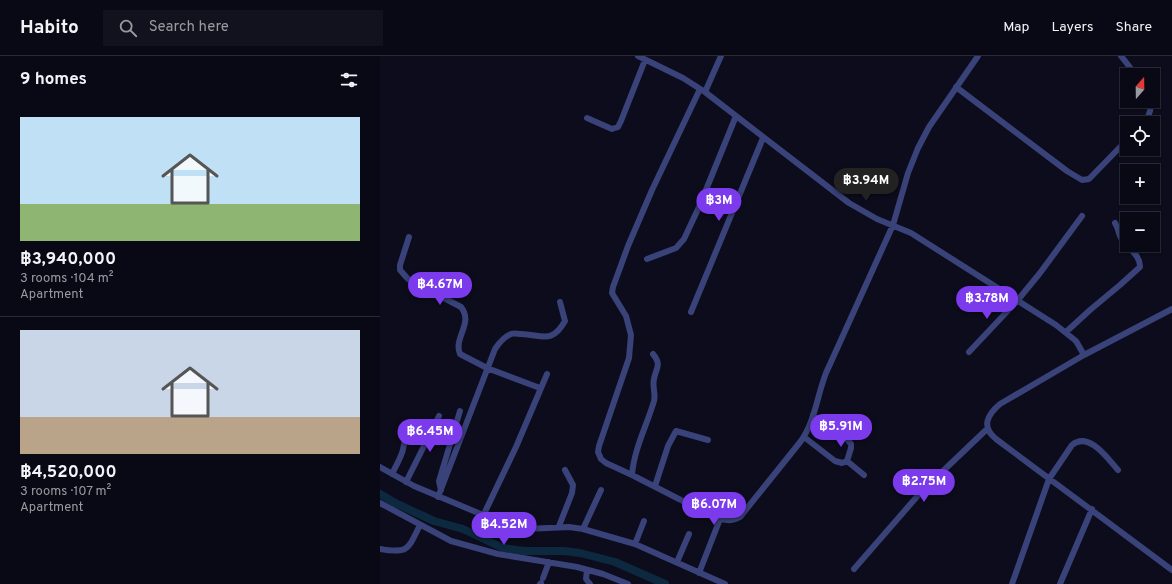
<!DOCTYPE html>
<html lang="en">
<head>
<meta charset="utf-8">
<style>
  :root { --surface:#090915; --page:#12121e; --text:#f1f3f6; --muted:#999aa0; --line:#292a34; --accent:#7c3aed }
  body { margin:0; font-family:Overpass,sans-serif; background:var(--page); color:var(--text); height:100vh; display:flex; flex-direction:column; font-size:15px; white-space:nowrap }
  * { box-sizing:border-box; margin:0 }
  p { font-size:13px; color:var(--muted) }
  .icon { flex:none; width:22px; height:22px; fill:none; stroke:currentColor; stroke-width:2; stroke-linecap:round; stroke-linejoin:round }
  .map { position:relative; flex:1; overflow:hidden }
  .sheet { display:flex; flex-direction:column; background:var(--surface); width:380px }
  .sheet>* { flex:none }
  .needle { width:26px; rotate:20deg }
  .tools { position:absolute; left:740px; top:12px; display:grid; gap:8px }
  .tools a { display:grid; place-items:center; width:40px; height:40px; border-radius:0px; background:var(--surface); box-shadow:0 1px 3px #0004,0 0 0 1px var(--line); font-size:20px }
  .price { position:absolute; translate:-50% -34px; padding:0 9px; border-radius:14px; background:var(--accent); color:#fff; font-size:13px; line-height:26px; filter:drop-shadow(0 1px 2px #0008) }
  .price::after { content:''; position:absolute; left:50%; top:24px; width:12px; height:9px; margin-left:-6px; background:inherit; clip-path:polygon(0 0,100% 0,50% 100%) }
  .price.selected { background:#222; color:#fff }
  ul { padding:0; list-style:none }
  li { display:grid; align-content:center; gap:8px; height:212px; padding:0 20px }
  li+li { border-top:1px solid var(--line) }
  li span { display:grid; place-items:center; height:124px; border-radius:0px; color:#555 }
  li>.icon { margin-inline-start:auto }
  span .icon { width:72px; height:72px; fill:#fffc; stroke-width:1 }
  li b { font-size:17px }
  h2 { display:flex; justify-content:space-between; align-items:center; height:48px; padding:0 20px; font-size:17px }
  header { display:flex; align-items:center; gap:24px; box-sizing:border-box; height:56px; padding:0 20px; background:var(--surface); border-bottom:1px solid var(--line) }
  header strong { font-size:19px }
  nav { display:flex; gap:22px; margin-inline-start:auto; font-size:14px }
  .search { width:280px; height:36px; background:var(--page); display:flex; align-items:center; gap:10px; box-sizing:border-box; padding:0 14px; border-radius:0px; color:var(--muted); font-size:15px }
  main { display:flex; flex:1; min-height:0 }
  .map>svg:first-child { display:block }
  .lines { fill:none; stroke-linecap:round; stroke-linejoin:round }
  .canal { stroke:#0d293f; stroke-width:8 }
  .street { stroke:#394279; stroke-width:6 }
</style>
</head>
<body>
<header>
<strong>Habito</strong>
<div class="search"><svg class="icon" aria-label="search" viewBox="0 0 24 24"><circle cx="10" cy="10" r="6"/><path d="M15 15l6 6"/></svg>Search here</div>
<nav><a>Map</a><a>Layers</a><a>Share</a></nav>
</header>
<main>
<section class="sheet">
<h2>9 homes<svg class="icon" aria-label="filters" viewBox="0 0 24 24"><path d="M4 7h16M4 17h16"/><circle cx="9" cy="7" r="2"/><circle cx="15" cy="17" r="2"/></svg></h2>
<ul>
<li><span style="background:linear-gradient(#bfe0f5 70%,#8fb573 0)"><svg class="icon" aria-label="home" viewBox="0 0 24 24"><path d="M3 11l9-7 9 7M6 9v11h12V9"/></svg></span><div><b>฿3,940,000</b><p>3 rooms · 104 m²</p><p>Apartment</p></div></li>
<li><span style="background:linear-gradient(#c9d6e8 70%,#b9a48a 0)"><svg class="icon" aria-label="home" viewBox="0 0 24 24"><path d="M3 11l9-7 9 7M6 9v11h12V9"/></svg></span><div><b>฿4,520,000</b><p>3 rooms · 107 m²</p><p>Apartment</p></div></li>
</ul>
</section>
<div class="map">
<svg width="792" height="528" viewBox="0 0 792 528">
  <rect width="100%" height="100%" fill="#0c0c1c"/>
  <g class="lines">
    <path class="canal" d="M0,438L15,447L54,465L83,473L123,492L144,495H184L200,497L235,506L285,528"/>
    <path class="street" d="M258,0L303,22L325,36L469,147L497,163L531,177L676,269L696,285L704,299
      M741,0L756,19
      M576,31L687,115L702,124L709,123L747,84
      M320,33L272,134L248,190L233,231L232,237L246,260L251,279L249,302L219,390L218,396L221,403L226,407L252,419L336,462C346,464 352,466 360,461L421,385C435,365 437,340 446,317L513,169L528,117L538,92L549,71L598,0
      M325,36L341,0
      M207,62L232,73L238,71L241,65L265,4
      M763,67C769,61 772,54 770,45
      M29,181L20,209V214L28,223L81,251C94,267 73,282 80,298L107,312L160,332
      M267,203L296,192L304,183L319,151L356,60
      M792,253L704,299L620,348C607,359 601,371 616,383L792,514
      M311,256L383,82
      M686,276L710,254L740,229L760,211C761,199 746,191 741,182C738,177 739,173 735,167
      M589,296L637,245L660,217L702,160
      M433,359L443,368L466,382L471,388V392L467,405L484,419
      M424,381L455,405L462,407L467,405
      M0,411L34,430L127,469L146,473L189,471L203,473L255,488L345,528
      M12,418C20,402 26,393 25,374
      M252,419C254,393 267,369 274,345C276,337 272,331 274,323C276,312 282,309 273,298
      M26,426L59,360
      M275,430L288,390L296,375L328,384
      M61,434L59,425L80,355
      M58,441L115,293C119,287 124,281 131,278C134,277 138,278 141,278C163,279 172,288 185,265L180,246
      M0,447L71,485L118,498L197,511L223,518L248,528
      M103,460L136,391L167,318
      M179,470L192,437L193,429L185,414
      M203,473L221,434
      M255,488L264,465
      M0,493C29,498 28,493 40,469
      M297,506L309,478
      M474,513L541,436L607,373
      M207,514L206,523L210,528
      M319,517L340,463
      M163,522L169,506
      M160,528L161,527
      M632,528L669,423L692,389C709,375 728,403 738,414
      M680,528L712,453"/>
  </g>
</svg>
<div class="tools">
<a><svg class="needle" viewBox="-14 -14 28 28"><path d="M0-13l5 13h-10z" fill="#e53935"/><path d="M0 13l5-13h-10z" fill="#999aa0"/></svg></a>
<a><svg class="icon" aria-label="locate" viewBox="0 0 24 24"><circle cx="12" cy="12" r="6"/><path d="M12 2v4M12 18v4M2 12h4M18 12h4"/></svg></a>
<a>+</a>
<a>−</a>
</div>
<b class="price selected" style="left:486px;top:146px">฿3.94M</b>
<b class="price" style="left:339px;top:166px">฿3M</b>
<b class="price" style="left:60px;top:250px">฿4.67M</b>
<b class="price" style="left:607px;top:264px">฿3.78M</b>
<b class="price" style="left:461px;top:392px">฿5.91M</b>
<b class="price" style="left:50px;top:397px">฿6.45M</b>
<b class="price" style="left:544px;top:447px">฿2.75M</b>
<b class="price" style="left:334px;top:470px">฿6.07M</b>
<b class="price" style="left:124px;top:490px">฿4.52M</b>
</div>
</main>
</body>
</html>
